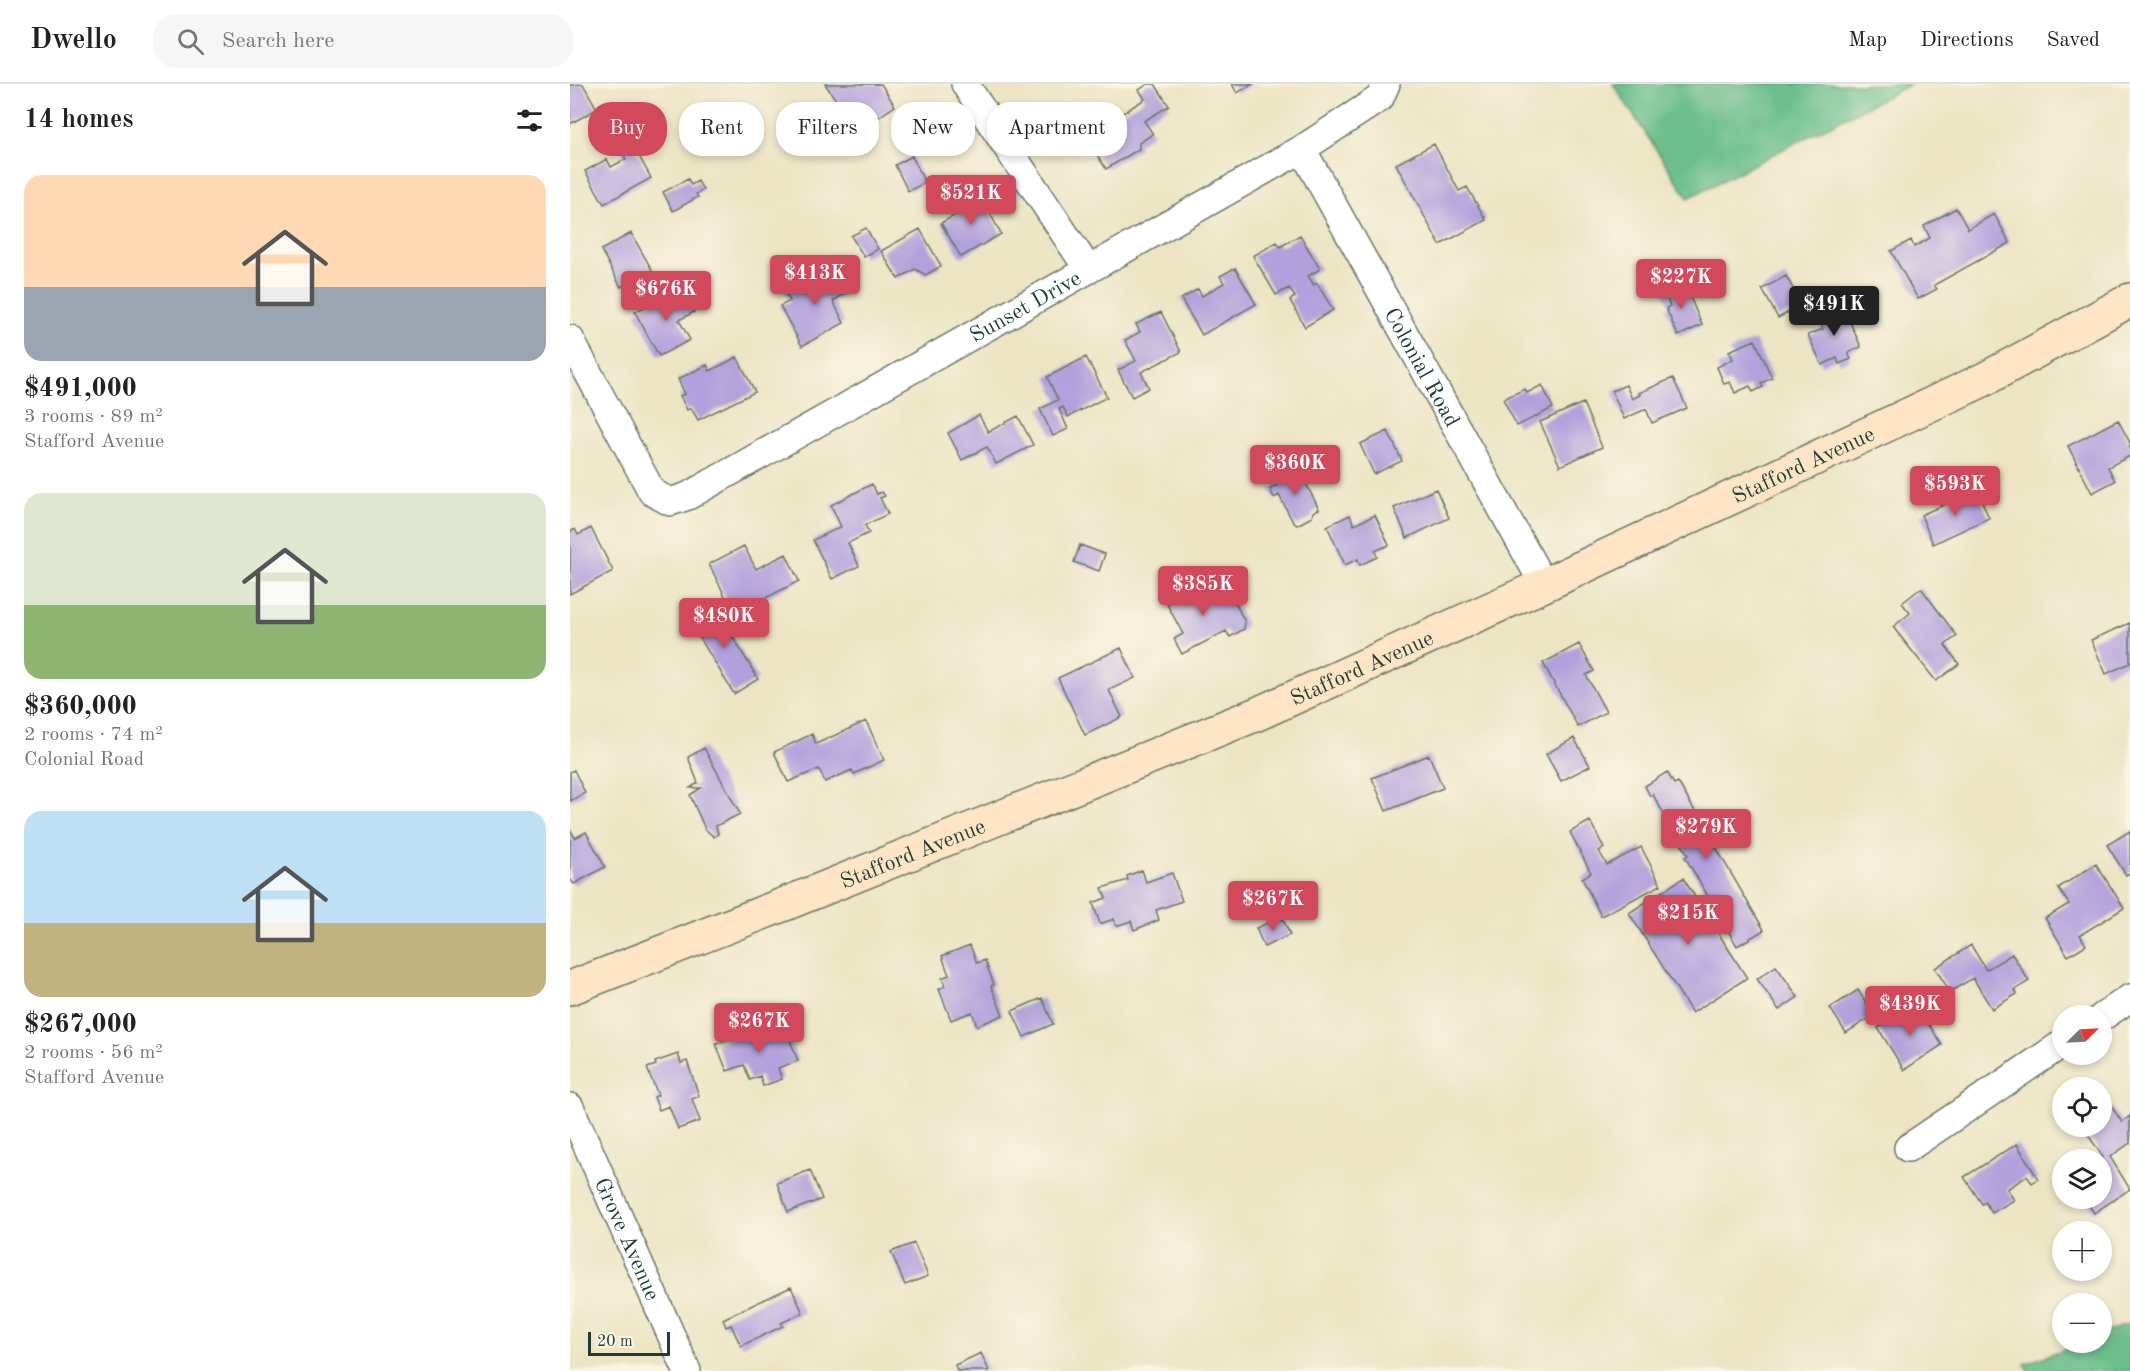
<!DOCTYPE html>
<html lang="en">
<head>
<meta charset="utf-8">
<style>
  :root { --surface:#fff; --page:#f6f6f6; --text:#222; --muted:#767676; --line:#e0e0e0; --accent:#d1495b }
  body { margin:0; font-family:"Old Standard TT",serif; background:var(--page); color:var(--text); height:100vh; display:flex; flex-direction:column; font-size:22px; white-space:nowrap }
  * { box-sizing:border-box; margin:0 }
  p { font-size:20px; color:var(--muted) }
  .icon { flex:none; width:33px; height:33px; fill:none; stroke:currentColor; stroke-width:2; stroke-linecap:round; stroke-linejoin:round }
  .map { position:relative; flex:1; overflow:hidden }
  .panel { display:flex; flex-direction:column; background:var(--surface); width:570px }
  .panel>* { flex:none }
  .banner { position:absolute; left:18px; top:18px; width:570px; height:54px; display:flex; gap:12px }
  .needle { width:39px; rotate:66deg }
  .controls { position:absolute; left:1482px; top:921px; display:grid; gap:12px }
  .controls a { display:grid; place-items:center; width:60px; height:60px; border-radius:50%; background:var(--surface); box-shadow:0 3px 9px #0003; font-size:30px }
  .scale { position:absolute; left:18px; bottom:15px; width:82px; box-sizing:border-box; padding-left:6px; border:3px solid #1f3d34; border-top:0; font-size:16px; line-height:21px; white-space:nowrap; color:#1f3d34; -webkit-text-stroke:4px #fcf5e5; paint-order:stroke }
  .price { position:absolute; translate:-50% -51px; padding:0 14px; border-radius:6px; background:var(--accent); color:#fff; font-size:20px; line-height:39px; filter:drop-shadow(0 2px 3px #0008) }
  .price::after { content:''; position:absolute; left:50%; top:36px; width:18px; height:14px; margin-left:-9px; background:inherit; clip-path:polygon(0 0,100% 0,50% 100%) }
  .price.current { background:#222; color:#fff }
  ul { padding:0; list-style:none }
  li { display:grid; align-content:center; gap:12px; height:318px; padding:0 24px }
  li span { display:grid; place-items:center; height:186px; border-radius:18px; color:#555 }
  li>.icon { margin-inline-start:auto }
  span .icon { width:108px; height:108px; fill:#fffc; stroke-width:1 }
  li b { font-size:26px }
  h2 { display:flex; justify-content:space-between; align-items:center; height:72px; padding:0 24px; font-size:26px }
  .pill { padding:0 21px; border-radius:24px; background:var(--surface); box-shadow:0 3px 9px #0003; font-size:21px; line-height:54px }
  .pill.current { background:var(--accent); color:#fff }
  header { display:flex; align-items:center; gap:36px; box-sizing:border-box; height:84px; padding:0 30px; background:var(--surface); border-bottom:2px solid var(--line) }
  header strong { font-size:28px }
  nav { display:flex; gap:33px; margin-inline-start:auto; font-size:21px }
  .search { width:420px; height:54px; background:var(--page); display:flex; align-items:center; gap:15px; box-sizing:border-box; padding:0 21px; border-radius:24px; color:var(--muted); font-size:22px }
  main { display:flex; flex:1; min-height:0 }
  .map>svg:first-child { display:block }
  .forest { fill:#6dbf8c; stroke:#467e60; stroke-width:1.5 }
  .building { fill:#b1a0db }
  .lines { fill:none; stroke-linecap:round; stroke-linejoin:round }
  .minor-casing { stroke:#677766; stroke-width:30 }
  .secondary-casing { stroke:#677766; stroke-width:36 }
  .minor { stroke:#fff; stroke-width:27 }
  .secondary { stroke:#fde5c5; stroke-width:33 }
  .labels { text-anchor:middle; stroke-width:6; stroke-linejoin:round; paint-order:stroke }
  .street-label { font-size:22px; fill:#1f3d34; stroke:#fcf5e5 }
</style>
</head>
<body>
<header>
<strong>Dwello</strong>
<div class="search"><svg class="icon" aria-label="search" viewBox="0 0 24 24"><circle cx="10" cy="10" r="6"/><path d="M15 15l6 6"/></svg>Search here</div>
<nav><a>Map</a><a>Directions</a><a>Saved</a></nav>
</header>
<main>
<section class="panel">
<h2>14 homes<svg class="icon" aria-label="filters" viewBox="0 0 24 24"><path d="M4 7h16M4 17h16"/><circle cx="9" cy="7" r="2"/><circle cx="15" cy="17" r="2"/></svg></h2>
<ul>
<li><span style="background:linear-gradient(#ffd9b3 60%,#9aa5b1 0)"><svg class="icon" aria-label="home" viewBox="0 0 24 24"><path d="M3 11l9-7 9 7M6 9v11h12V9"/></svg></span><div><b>$491,000</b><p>3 rooms · 89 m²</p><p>Stafford Avenue</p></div></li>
<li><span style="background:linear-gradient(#dfe7d0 60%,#8fb573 0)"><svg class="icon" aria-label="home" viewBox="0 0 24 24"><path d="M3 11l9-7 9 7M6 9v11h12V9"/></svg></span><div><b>$360,000</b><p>2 rooms · 74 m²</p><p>Colonial Road</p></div></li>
<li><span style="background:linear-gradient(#bfe0f5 60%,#c2b280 0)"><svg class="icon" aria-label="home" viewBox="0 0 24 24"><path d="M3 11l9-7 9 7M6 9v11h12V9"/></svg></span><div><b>$267,000</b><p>2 rooms · 56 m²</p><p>Stafford Avenue</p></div></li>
</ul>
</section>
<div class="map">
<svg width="1560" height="1287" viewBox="0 0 1560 1287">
  <rect width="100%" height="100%" fill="#fcf5e5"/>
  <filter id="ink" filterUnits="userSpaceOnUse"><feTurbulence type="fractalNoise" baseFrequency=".0167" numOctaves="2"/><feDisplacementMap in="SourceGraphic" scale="12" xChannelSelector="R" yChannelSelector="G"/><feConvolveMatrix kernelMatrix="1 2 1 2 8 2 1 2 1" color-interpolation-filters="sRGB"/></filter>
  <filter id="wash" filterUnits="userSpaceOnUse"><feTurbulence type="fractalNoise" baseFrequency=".008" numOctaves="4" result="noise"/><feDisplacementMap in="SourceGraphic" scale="24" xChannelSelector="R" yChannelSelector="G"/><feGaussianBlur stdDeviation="1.35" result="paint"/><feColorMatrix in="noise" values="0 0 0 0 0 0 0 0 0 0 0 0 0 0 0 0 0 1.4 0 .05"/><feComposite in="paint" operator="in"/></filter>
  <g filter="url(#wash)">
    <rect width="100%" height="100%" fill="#ece4c3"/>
    <path class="forest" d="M1043,0H1341L1118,114Z
      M1560,1239V1287H1459L1455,1280L1510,1259L1532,1258V1250Z"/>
    <g id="blocks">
      <path class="building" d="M13,0L27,25L0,40V1Z
        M255,0H311L325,22L269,60L250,31L268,19Z
        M578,0H585L599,22L574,37L583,50L569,59V65L536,85L518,56L548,37V32L575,15L569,6Z
        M662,0H683L667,9Z
        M71,31L78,44L59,54L81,94L34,120L15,87L37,75L41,83L56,75L39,48Z
        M864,60L889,107L897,103L916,136L870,161L826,80Z
        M342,72L355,99L338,107L325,81Z
        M118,95L121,101L128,97L133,106L126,110L128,113L103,127L93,108Z
        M404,108L409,119L414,118L431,150L391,173L371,139L391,128L386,119Z
        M1386,124L1398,145L1424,130L1440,159L1364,201L1367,205L1348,215L1321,167L1341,156L1344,163L1360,154L1354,142Z
        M296,144L308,165L294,173L281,152Z
        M350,145L371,182L356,191L345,185L328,195L311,167Z
        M61,149L82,186L51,203L31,166Z
        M730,151L750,185L738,192L744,201L747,199L763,226L735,243L720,216L725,213L719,204L706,211L683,172L707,158L710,163Z
        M265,181L280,207L263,217L274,239L232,262L210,222L220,217L213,205L238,191L244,202L256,196L251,189Z
        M665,184L686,220L632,251L611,215L628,205L632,212L654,199L650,192Z
        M1216,192L1232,221L1208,234L1192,205Z
        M1101,196L1110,217L1120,213L1132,241L1108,252L1096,224L1100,222L1090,200Z
        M112,207L124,228L109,236L120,256L89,272L65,228L95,212L97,215Z
        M1260,222L1264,231L1275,227L1291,263L1278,269L1281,275L1269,280L1267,274L1252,281L1238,251L1253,245L1246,229Z
        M591,228L611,268L571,288L579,304L562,313L548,286L566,277L555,256L570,248L566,240Z
        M1185,256L1202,294L1191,299L1193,303L1183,308L1180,302L1165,309L1160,298L1154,300L1147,283L1163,275L1159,267Z
        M167,273L185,308L128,336L121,324L117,326L110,312L115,310L108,295L137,281L140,287Z
        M516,273L537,313L498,333L493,323L489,325L498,345L483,352L470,325L488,316L477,293Z
        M1103,294L1117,324L1082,339L1076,325L1054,335L1042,307L1056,301L1062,315L1070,311L1069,309Z
        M972,301L983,324L947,342L933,315L955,305L957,309Z
        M1013,319L1032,363L990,382L970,338Z
        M409,331L418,348L448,332L463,361L426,380L417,363L392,376L378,349Z
        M1548,336L1560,359V372L1538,383L1545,397L1522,409L1498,362Z
        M818,347L832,377L804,390L790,360Z
        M728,384L749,425L743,428L742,433L727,441L723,438L709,411L704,414L700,405L707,401L704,396Z
        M302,400L307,410L312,408L315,412L310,414L318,430L295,441L299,449L278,459L289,482L262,495L243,456L271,443L261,421Z
        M866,405L879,434L837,454L824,424Z
        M1407,406L1419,434L1363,460L1351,431Z
        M780,431L784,441L805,431L819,461L805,467L807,473L790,481L788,475L775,481L757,442Z
        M21,444L43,487L0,510V448L5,445L8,451Z
        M510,461L535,470L529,487L504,478Z
        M174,462L186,485L216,470L229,497L188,518L186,514L162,526L139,480Z
        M634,498L645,518L660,509L675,538L674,545L660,553L656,547L612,570L604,555L613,550L598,522V512L607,507L610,511Z
        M1351,504L1387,552L1375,561L1389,580L1366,597L1323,543L1340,529L1332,519Z
        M144,521L188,595L164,610L119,536Z
        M1560,539V579L1536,590L1521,556Z
        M1009,560L1024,587L1016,591L1036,628L1008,643L973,579Z
        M551,564L565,594L539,606L552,633L515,651L488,594Z
        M296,637L314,676L284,690L282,686L255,698L249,685L218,698L204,668L242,650L246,660Z
        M1004,654L1020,682L991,697L976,670Z
        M134,664L170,730L146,742L148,750L144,753L135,745L120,711L131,704H120L128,699L118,673Z
        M859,671L873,704L816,727L802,694Z
        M4,686L15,709L0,717V688Z
        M1097,688L1104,700L1108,698L1194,846L1167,862L1115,773L1118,771L1083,711L1080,712L1075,702Z
        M1020,737L1034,764L1029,767L1037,781L1071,763L1091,801L1031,832L1012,794L1021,789L1000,748Z
        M0,745L5,754L16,748L35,783L4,800L0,795Z
        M1560,747V789L1556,791L1537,761Z
        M1526,780L1554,824L1510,851L1516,861L1498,872L1475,834L1499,820L1488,804Z
        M572,786L576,798L602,789L612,817L586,826L589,836L564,846L561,837L546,842L544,835L530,840L523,819L536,814L532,804L558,796L557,792Z
        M1113,794L1177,894L1122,929L1059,829Z
        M712,833L720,851L694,863L686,844Z
        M400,861L407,879L415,876L424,901L421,902L433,931L407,942L402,928L381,936L369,905L375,902L372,894L379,891L372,872Z
        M1401,861L1416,886L1442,870L1459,897L1445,906L1447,910L1422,925L1403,894L1380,908L1365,884Z
        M1206,882L1228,913L1209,926L1187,895Z
        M1288,906L1304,931L1276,949L1260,924Z
        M472,914L483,940L454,953L442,927Z
        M1346,920L1372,961L1334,986L1308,944Z
        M191,943L194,951L215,943L228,977L208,984L212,995L193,1002L190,992L180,996L174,981L157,987L146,960Z
        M108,970L111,979L117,977L129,1012L122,1015L130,1037L108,1045L99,1022L89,1026L84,1013L88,1011L77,984L86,981L85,978Z
        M1532,1009L1552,1038L1560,1032V1059L1540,1073L1560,1105L1524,1129L1514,1114H1532V1075L1533,1073L1512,1042H1532Z
        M1447,1060L1468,1095L1462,1099L1457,1092L1437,1105L1444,1116L1422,1129L1415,1118L1412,1120L1394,1093Z
        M240,1086L252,1115L218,1128L207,1099Z
        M344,1159L358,1192L335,1201L321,1168Z
        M221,1203L233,1229L211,1239L213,1242L171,1262L161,1241L156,1243L153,1235Z
        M411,1269L419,1287H387L385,1281Z"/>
    </g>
  </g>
  <g filter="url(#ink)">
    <use href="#blocks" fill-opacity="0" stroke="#677766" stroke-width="1.5"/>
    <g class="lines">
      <defs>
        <g id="minor">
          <path d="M395,0L518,185"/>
          <path id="s1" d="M732,65L974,501"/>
          <path id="s2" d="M0,255L82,408L100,418L118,412L732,65L810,14L816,0"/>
          <path d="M1532,933L1560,914"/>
          <path id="s3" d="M0,1023L117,1287"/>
          <path d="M1338,1064L1492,960"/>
        </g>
        <g id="secondary">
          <path id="s4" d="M0,904L220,818L687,630L974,501L1415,295L1560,216"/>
        </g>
      </defs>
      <use href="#minor" class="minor-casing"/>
      <use href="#secondary" class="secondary-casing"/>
      <use href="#minor" class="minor"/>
      <use href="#secondary" class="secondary"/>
    </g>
  </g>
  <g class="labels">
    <g class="street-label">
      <text dy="8" stroke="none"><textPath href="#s2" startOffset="600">Sunset Drive</textPath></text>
      <text dy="8" stroke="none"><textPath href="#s1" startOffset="249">Colonial Road</textPath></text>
      <text dy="8" stroke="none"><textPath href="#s4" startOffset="1340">Stafford Avenue</textPath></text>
      <text dy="8" stroke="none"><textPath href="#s4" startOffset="854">Stafford Avenue</textPath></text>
      <text dy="8" stroke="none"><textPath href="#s4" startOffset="368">Stafford Avenue</textPath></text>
      <text dy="8" stroke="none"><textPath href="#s3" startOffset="144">Grove Avenue</textPath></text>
    </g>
  </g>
</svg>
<div class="controls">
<a><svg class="needle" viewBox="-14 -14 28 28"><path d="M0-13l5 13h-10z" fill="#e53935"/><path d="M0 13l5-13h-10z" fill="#767676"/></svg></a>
<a><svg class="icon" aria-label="locate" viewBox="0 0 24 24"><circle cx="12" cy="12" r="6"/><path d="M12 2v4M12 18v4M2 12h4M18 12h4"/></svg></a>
<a><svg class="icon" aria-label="layers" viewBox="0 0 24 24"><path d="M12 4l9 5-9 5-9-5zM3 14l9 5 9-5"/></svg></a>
<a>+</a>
<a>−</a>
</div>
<div class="scale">20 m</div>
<b class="price" style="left:401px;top:142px">$521K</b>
<b class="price" style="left:245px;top:222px">$413K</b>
<b class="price" style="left:1111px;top:226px">$227K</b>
<b class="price" style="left:96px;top:238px">$676K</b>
<b class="price current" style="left:1264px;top:253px">$491K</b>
<b class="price" style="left:725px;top:412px">$360K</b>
<b class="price" style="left:1385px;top:433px">$593K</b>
<b class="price" style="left:633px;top:533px">$385K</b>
<b class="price" style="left:154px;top:565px">$480K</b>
<b class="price" style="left:1136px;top:776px">$279K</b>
<b class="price" style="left:703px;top:848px">$267K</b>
<b class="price" style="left:1118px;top:862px">$215K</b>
<b class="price" style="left:1340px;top:953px">$439K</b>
<b class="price" style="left:189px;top:970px">$267K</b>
<div class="banner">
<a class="pill current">Buy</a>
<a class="pill">Rent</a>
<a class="pill">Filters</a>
<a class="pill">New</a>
<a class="pill">Apartment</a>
</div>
</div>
</main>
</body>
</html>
